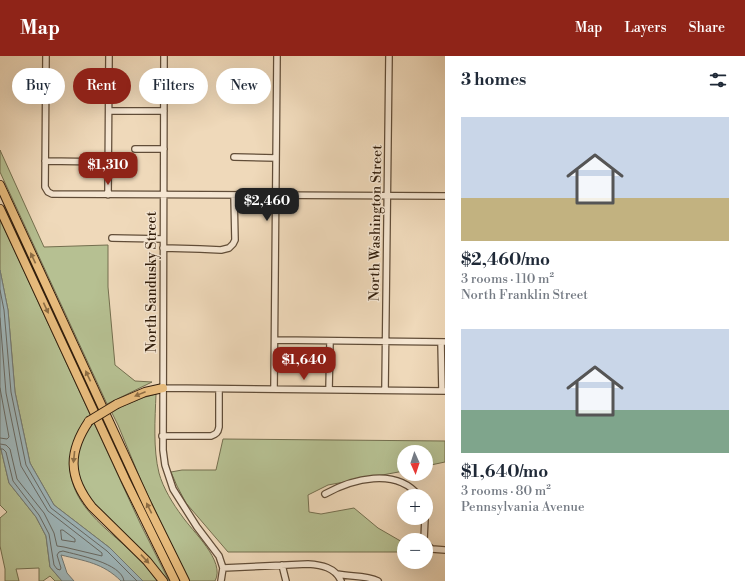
<!DOCTYPE html>
<html lang="en">
<head>
<meta charset="utf-8">
<style>
  :root { --surface:#fff; --page:#f6f6f7; --text:#1f2937; --muted:#747a83; --accent:#8f2418 }
  body { margin:0; font-family:"Libre Bodoni",serif; background:var(--page); color:var(--text); height:100vh; display:flex; flex-direction:column; font-size:15px; white-space:nowrap }
  * { box-sizing:border-box; margin:0 }
  p { font-size:13px; color:var(--muted) }
  .icon { flex:none; width:22px; height:22px; fill:none; stroke:currentColor; stroke-width:2; stroke-linecap:round; stroke-linejoin:round }
  .map { position:relative; flex:1; overflow:hidden }
  .sheet { display:flex; flex-direction:column; background:var(--surface); width:300px }
  .sheet>* { flex:none }
  .banner { position:absolute; left:12px; top:12px; width:373px; height:36px; display:flex; gap:8px }
  .needle { width:26px; rotate:177deg }
  .controls { position:absolute; left:397px; top:389px; display:grid; gap:8px }
  .controls a { display:grid; place-items:center; width:36px; height:36px; border-radius:50%; background:var(--surface); box-shadow:0 4px 16px #0002; font-size:20px }
  .price { position:absolute; translate:-50% -34px; padding:0 9px; border-radius:8px; background:var(--accent); color:#fff; font-size:13px; line-height:26px; filter:drop-shadow(0 1px 2px #0008) }
  .price::after { content:''; position:absolute; left:50%; top:24px; width:12px; height:9px; margin-left:-6px; background:inherit; clip-path:polygon(0 0,100% 0,50% 100%) }
  .price.selected { background:#222; color:#fff }
  ul { padding:0; list-style:none }
  li { display:grid; align-content:center; gap:8px; height:212px; padding:0 16px }
  li span { display:grid; place-items:center; height:124px; border-radius:0px; color:#555 }
  li>.icon { margin-inline-start:auto }
  span .icon { width:72px; height:72px; fill:#fffc; stroke-width:1 }
  li b { font-size:17px }
  h2 { display:flex; justify-content:space-between; align-items:center; height:48px; padding:0 16px; font-size:17px }
  .chip { padding:0 14px; border-radius:18px; background:var(--surface); box-shadow:0 4px 16px #0002; font-size:14px; line-height:36px }
  .chip.selected { background:var(--accent); color:#fff }
  header { display:flex; align-items:center; gap:24px; box-sizing:border-box; height:56px; padding:0 20px; background:var(--accent); color:#fff }
  header strong { font-size:19px }
  nav { display:flex; gap:22px; margin-inline-start:auto; font-size:14px }
  main { display:flex; flex:1; min-height:0 }
  .map>svg:first-child { display:block }
  .green { fill:#b6c092; stroke:#746f4f }
  .water { fill:#9fb7bb; stroke:#737a75 }
  .lines { fill:none; stroke-linecap:round; stroke-linejoin:round }
  .shore { stroke:#686a64; stroke-width:1 }
  .minor-casing { stroke:#614d38; stroke-width:8 }
  .highway-casing { stroke:#321e0c; stroke-width:10 }
  .minor { stroke:#f5e6d2; stroke-width:5.5 }
  .highway { stroke:#e8bc7d; stroke-width:8 }
  .highway-bridge-casing { stroke:#321e0c; stroke-width:10; stroke-linecap:butt }
  .highway-bridge { stroke:#e8bc7d; stroke-width:8 }
  .oneway { fill:#8d6d44 }
  .labels { text-anchor:middle; stroke-width:3; stroke-linejoin:round; paint-order:stroke }
  .street-label { font-size:14px; fill:#321e0c; stroke:#f5e6d2 }
</style>
</head>
<body>
<header>
<strong>Map</strong>
<nav><a>Map</a><a>Layers</a><a>Share</a></nav>
</header>
<main>
<div class="map">
<svg width="445" height="525" viewBox="0 0 445 525">
  <rect width="100%" height="100%" fill="#efd9ba"/>
  <filter id="stains"><feTurbulence type="fractalNoise" baseFrequency=".005" numOctaves="4"/><feColorMatrix values="0 0 0 0 .2 0 0 0 0 .09 0 0 0 0 .02 0 0 0 .5 -.17"/></filter>
  <radialGradient id="worn" r=".72"><stop offset=".6" stop-color="#630" stop-opacity="0"/><stop offset="1" stop-color="#630" stop-opacity=".3"/></radialGradient>
  <path class="green" d="M0,94L44,191L108,189V231L115,309L135,325L152,326L107,348L0,116Z
    M0,163L140,467L169,525H168L159,514L93,449L79,425L77,409V396L84,378L92,369L89,361C63,392 63,427 91,458C106,475 126,489 142,506C148,512 153,519 158,525H143L110,492L54,449L30,407L15,336L8,254L0,214Z
    M156,338C155,363 153,393 159,417C163,432 173,448 182,460C192,475 226,505 215,525H189L188,524L142,427L118,369L111,355L142,342Z
    M223,383L445,385V406L426,410V396H404V415L328,429L308,439L309,456L321,458L354,452L378,472L404,487V496H228L186,447L177,430L171,416L182,414H216Z
    M0,389L9,427L36,461L46,480L50,511L62,525H55L50,520L43,525H39V512L16,513L19,525H5V513L0,490V462L7,456L0,449Z"/>
  <path class="water" d="M0,214L8,254L15,336L30,407L54,449L110,492L143,525H121C103,507 85,505 61,499L67,517L74,525H62L50,511L46,480L36,461L9,427L0,389Z"/>
  <g class="lines">
    <path class="shore" d="M0,234L4,254L11,336L26,409L51,452L107,495L137,525
      M0,262L6,337L21,410L48,455L102,497V500L64,491L57,490L54,477L44,457L17,423L10,393L6,389L0,388
      M0,332L9,381L7,383L0,382
      M0,393H3L6,396L13,425L39,459L49,478L54,509L57,513L60,514L61,512L57,499L59,496L63,495C77,499 122,507 124,525
      M61,474H63L75,483V486L62,484Z"/>
    <defs>
      <path id="minor" d="M46,0L45,131L48,136L52,138L445,140
        M164,0L163,394L165,409L173,433L197,471L219,500L223,512L221,525
        M109,55H164
        M135,93H164
        M234,101L276,102
        M45,105L109,106
        M108,139L109,0
        M112,182L163,183
        M163,192L200,193L221,194L229,192L233,188L235,184L234,139
        M275,284L445,286
        M441,286L442,335
        M163,332L445,335
        M274,333L277,0
        M329,334L330,285
        M385,334L389,0
        M162,380H211C216,378 218,377 219,371V333
        M325,438C352,423 396,411 419,440
        M424,484L425,462
        M426,488L432,493L445,494
        M282,509L286,525
        M223,512L308,508C321,509 335,511 341,525
        M337,518C351,521 366,519 378,525"/>
      <path id="highway" d="M0,129L148,450L185,525
        M0,153L125,423L175,525
        M117,348L145,336L163,332
        M89,365C68,396 68,421 92,451L147,505L163,525"/>
    </defs>
    <use href="#minor" class="minor-casing"/>
    <use href="#highway" class="highway-casing"/>
    <use href="#minor" class="minor"/>
    <use href="#highway" class="highway"/>
    <defs>
      <path id="highway-bridge" d="M89,365L117,348"/>
    </defs>
    <use href="#highway-bridge" class="highway-bridge-casing"/>
    <use href="#highway-bridge" class="highway-bridge"/>
  </g>
  <defs><path id="oneway-solid" d="M-6-.8H1V-3.2L6.5 0L1 3.2V.8H-6Z"/></defs>
  <g class="oneway">
    <use href="#oneway-solid" transform="translate(33 202) rotate(-115)"/>
    <use href="#oneway-solid" transform="translate(46 252) rotate(65)"/>
    <use href="#oneway-solid" transform="translate(88 320) rotate(-115)"/>
    <use href="#oneway-solid" transform="translate(140 338) rotate(158)"/>
    <use href="#oneway-solid" transform="translate(74 401) rotate(96)"/>
    <use href="#oneway-solid" transform="translate(149 452) rotate(-116)"/>
    <use href="#oneway-solid" transform="translate(145 503) rotate(47)"/>
  </g>
  <g class="labels">
    <g class="street-label">
      <text transform="translate(375 167) rotate(-89)" y="5">North Washington Street</text>
      <text transform="translate(151 226) rotate(-90)" y="5">North Sandusky Street</text>
    </g>
  </g>
  <rect width="100%" height="100%" filter="url(#stains)"/>
  <rect width="100%" height="100%" fill="url(#worn)"/>
</svg>
<div class="controls">
<a><svg class="needle" viewBox="-14 -14 28 28"><path d="M0-13l5 13h-10z" fill="#e53935"/><path d="M0 13l5-13h-10z" fill="#747a83"/></svg></a>
<a>+</a>
<a>−</a>
</div>
<b class="price" style="left:108px;top:130px">$1,310</b>
<b class="price selected" style="left:267px;top:166px">$2,460</b>
<b class="price" style="left:304px;top:325px">$1,640</b>
<div class="banner">
<a class="chip">Buy</a>
<a class="chip selected">Rent</a>
<a class="chip">Filters</a>
<a class="chip">New</a>
</div>
</div>
<section class="sheet">
<h2>3 homes<svg class="icon" aria-label="filters" viewBox="0 0 24 24"><path d="M4 7h16M4 17h16"/><circle cx="9" cy="7" r="2"/><circle cx="15" cy="17" r="2"/></svg></h2>
<ul>
<li><span style="background:linear-gradient(#c9d6e8 65%,#c2b280 0)"><svg class="icon" aria-label="home" viewBox="0 0 24 24"><path d="M3 11l9-7 9 7M6 9v11h12V9"/></svg></span><div><b>$2,460/mo</b><p>3 rooms · 110 m²</p><p>North Franklin Street</p></div></li>
<li><span style="background:linear-gradient(#c9d6e8 65%,#7fa58c 0)"><svg class="icon" aria-label="home" viewBox="0 0 24 24"><path d="M3 11l9-7 9 7M6 9v11h12V9"/></svg></span><div><b>$1,640/mo</b><p>3 rooms · 80 m²</p><p>Pennsylvania Avenue</p></div></li>
</ul>
</section>
</main>
</body>
</html>
